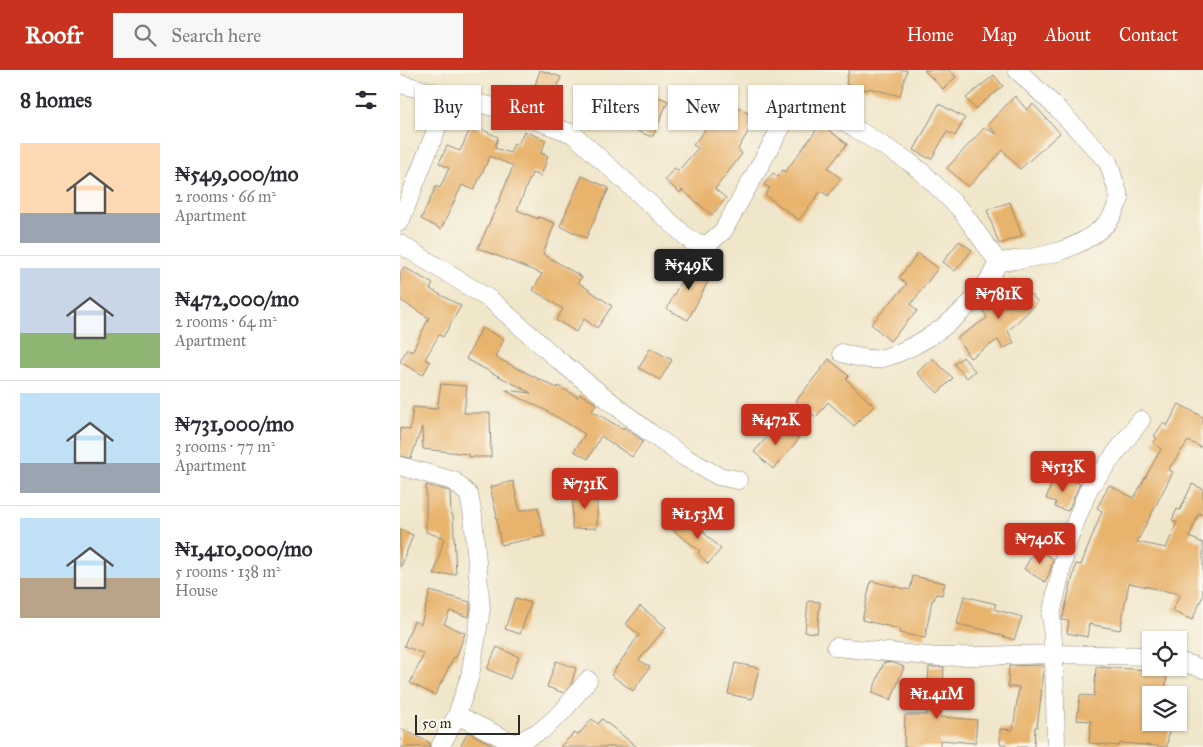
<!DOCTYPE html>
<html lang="en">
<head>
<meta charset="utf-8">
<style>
  :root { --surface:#fff; --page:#f7f7f7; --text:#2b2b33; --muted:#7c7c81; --line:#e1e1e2; --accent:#c8321e }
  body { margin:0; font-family:"IM FELL Great Primer",serif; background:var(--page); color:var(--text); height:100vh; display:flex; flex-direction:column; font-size:19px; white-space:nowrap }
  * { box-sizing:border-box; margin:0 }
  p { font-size:16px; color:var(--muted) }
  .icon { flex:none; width:28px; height:28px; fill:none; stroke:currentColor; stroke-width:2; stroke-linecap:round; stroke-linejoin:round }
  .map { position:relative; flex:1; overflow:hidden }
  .sheet { display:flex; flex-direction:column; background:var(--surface); width:400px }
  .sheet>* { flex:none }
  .top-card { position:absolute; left:15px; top:15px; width:475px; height:45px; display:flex; gap:10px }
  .tools { position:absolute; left:742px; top:561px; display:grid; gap:10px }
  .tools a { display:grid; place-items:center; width:45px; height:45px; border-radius:0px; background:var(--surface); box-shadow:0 1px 4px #0004; font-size:25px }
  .scale { position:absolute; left:15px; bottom:12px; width:105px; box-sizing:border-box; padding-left:5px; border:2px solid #2b2b2b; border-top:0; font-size:14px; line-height:18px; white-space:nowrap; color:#2b2b2b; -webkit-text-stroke:4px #fbf7ec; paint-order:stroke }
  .price { position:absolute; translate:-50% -42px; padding:0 11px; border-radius:5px; background:var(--accent); color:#fff; font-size:16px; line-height:32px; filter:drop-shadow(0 1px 2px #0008) }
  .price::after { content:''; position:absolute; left:50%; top:30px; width:15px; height:11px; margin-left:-8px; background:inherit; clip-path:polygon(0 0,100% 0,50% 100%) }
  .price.selected { background:#222; color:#fff }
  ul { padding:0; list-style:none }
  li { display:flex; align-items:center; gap:15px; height:125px; padding:0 20px }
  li+li { border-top:1px solid var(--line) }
  li span { display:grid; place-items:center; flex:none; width:140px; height:100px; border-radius:0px; color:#555 }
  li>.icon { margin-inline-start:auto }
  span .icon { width:60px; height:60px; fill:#fffc; stroke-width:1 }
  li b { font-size:21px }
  h2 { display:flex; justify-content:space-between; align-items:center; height:60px; padding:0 20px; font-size:21px }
  .tag { padding:0 18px; border-radius:0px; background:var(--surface); box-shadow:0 1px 4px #0004; font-size:18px; line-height:45px }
  .tag.selected { background:var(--accent); color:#fff }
  header { display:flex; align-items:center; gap:30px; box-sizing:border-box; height:70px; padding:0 25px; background:var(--accent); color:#fff }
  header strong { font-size:24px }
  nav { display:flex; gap:28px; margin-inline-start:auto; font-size:18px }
  .search { width:350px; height:45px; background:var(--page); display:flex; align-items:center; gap:12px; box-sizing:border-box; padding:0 18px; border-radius:0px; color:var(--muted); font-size:19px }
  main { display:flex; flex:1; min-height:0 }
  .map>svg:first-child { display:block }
  .building { fill:#e8b36c }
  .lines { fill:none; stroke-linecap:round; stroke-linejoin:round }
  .minor-casing { stroke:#8e887a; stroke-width:19 }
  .minor { stroke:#fff; stroke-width:18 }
</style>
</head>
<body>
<header>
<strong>Roofr</strong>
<div class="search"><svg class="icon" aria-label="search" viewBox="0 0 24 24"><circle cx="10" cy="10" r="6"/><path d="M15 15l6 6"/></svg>Search here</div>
<nav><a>Home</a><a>Map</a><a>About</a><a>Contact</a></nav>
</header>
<main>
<section class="sheet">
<h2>8 homes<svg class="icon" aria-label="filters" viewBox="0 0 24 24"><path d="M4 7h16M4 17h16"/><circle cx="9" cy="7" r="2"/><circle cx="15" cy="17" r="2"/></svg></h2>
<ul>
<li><span style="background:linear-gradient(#ffd9b3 70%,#9aa5b1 0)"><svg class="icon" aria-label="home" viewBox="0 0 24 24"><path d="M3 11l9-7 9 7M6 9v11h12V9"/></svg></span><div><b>₦549,000/mo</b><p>2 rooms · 66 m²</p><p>Apartment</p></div></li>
<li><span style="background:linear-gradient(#c9d6e8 65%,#8fb573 0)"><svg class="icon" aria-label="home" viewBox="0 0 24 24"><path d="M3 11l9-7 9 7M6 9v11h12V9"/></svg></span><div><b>₦472,000/mo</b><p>2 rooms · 64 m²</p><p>Apartment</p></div></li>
<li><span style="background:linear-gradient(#bfe0f5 70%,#9aa5b1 0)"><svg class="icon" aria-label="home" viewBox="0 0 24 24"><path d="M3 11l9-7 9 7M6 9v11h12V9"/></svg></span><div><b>₦731,000/mo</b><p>3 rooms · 77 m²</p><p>Apartment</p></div></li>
<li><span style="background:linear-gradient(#bfe0f5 60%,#b9a48a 0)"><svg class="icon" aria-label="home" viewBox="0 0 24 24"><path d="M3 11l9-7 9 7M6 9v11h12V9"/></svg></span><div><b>₦1,410,000/mo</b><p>5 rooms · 138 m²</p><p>House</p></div></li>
</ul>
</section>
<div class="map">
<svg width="803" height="677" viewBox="0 0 803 677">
  <rect width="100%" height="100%" fill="#fbf7ec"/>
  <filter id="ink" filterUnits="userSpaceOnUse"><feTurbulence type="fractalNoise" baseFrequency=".02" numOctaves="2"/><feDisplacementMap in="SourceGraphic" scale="10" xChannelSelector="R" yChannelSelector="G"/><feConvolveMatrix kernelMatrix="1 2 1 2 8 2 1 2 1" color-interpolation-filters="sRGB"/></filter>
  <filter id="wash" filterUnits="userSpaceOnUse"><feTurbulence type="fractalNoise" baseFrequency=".0096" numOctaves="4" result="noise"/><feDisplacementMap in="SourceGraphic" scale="20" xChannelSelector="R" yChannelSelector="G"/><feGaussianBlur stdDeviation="1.12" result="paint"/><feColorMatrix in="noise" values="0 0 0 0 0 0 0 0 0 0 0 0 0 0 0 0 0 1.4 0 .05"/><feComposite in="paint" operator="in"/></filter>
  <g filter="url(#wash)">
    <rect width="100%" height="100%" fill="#f0e6ca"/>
    <g id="blocks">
      <path class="building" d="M140,0L161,7L152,31L132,24Z
        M449,0H507L500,26L469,18L468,20L446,14Z
        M524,0H549L556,7L543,19Z
        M594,5L603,16L575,39L566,28Z
        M242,20L268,31L253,66H249L226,56Z
        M615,26L627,40L633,34L660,63L620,99L603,80L568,117L547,98L584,58L597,64L588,54Z
        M327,31L356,48L338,79L342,84L315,119L326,128L312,145L282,120L280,123L265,110L274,98L278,101L298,78L293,75L309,55L311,57Z
        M539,34L565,48L555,66L547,62L532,88H528L514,80Z
        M421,54L447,74L428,98L441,109L428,126L421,121L399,150L365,125L370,118L364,115L373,103L378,107L383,100L385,102Z
        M72,55L98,67L95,78L110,83L114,73L118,75L124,61L146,70L141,83L148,86L141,106L132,103L117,140L138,149V147L155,153L143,184L182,207L178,212L212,236L197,258L184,249L176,262L156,250L163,239L133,220L142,204L78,178L100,129L113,96L90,86L74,120L62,115L41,159L21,149L36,116L40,118L49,98L39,93L47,76L60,81Z
        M182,106L209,118L186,168L160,156Z
        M610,132L622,166L599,174L587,140Z
        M559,171L572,180L555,201L543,192Z
        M518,183L538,198L511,234L517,241L490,271L471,254L507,214L499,208Z
        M290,192L312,204L288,250L267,239Z
        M4,197L33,214L30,219L61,236L43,267L39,265L25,289L30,292L23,305L0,292L7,279L12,282L29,248L0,230V203Z
        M615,209L638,232L608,261L614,273L603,279L598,270L570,288L557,268L587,248L583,240L597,233L593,229Z
        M82,258L104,269L95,287L157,318L158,316L178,327L180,324L192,331L196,334L192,341L223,359L224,357L243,371L232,387L201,366L188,389L174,381L185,364L145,340L106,321V320L131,323L66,289Z
        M250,278L272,290L260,310L239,298Z
        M563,287L575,301L567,308L554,294Z
        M532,288L553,308L538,323L517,303Z
        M429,289L449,306L446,309L474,336L454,356L428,332L416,347L396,331Z
        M41,314L67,316L64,343H90L91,387H68V384L23,379L22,357L11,388L0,386V358L10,360L13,337L37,339Z
        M779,334L803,347V378L788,371L768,400L773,402L737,472L766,478L777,452L772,450L777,439L780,440L792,414L803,419V445L799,443L789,467L803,473V526L792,550L772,541L780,524L729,513L720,560L689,554L687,567L667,563L669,551L662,550L676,494L681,495L702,441L697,438L709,415L734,428L761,379L753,373L757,368L754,366L763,353L767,356Z
        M380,352L399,369L373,399L354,382Z
        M654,406L680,413L668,441L655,437L656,432L646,429Z
        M113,411L120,441L138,437L144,466L101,475L96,446H97L90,417Z
        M26,415L50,421L51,444L53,445L56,504L34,505L44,468L26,462Z
        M173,421H197V458L172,459Z
        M285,447L305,463V464L321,479L308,494L298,483L300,481L274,461Z
        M0,460L13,465L1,497H0Z
        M636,478L653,489L649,504L645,512L624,499Z
        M513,506L545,513L542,525L536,524L534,530H532L525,568L499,563L500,559L462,550L471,511L510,520Z
        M30,521L70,532V539L69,547L50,541L44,554L65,563L56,588L54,587L35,625L10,613L24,584L4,576L14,551L21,554Z
        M564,526L596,534L594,539L622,547L614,570L585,560L557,554Z
        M115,528L131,533L120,564L105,559Z
        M408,531L420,532L417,563L405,562Z
        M240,536L266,557L239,590L250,597L233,621L211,605L239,565L226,554Z
        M97,577L119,587L110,609L87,599Z
        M156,591L176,598L171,615L164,623L147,617Z
        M484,592L494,593L504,597L491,630L472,623Z
        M335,593L359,598L352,629L328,624Z
        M643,595L641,627L637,657H635L634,677H606V674H600V659L613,660L619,617H608L609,596Z
        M529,597H544L541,647L577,650L575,673L540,670V677H504L505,645H526Z
        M696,597L767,601L765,625H751V652H760L759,659L769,660L767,677L720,673L719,676L689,673L691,651L677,650L680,625L694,626Z
        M192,649L198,654L202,649L237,677H160L174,663L178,665Z
        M0,658L30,673L29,677H0Z
        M68,662L85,671L95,677H60Z"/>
    </g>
  </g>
  <g filter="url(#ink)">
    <use href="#blocks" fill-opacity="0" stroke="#8e887a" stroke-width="1"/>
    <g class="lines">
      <defs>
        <path id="minor" d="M0,14L114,42L173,64L291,171L307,175L323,161L392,38L396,32L404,30L419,36L508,91L522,102L561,140L598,192
          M0,152L49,27
          M0,174L91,230L156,288L250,363L286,388L318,406L338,410
          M598,192C638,188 677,183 707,153C713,147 716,136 720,129L708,92L660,41L617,0
          M442,283C455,287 466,290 479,289C486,288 492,285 498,283C537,267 581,232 598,192
          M0,396L54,411L69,425L73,446L81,539L70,606L57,645L40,677
          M436,577L538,587L654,584L751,586
          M779,591L803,599
          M57,645L115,674L116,677
          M115,674L142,660L163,641L188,610
          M656,677L654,584L651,545L668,471L689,418L741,350"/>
      </defs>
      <use href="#minor" class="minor-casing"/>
      <use href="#minor" class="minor"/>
    </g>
  </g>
</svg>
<div class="tools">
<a><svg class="icon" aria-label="locate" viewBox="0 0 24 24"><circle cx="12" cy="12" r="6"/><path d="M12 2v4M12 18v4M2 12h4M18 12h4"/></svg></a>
<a><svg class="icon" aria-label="layers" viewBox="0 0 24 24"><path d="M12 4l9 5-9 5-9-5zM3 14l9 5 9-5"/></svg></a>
</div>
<div class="scale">50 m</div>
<b class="price selected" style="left:289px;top:221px">₦549K</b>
<b class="price" style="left:599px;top:250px">₦781K</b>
<b class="price" style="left:376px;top:376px">₦472K</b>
<b class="price" style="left:663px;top:423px">₦513K</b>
<b class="price" style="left:185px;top:440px">₦731K</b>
<b class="price" style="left:298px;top:470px">₦1.53M</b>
<b class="price" style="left:640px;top:495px">₦740K</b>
<b class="price" style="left:537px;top:650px">₦1.41M</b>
<div class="top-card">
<a class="tag">Buy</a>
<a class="tag selected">Rent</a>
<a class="tag">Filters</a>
<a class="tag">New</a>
<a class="tag">Apartment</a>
</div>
</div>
</main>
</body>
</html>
